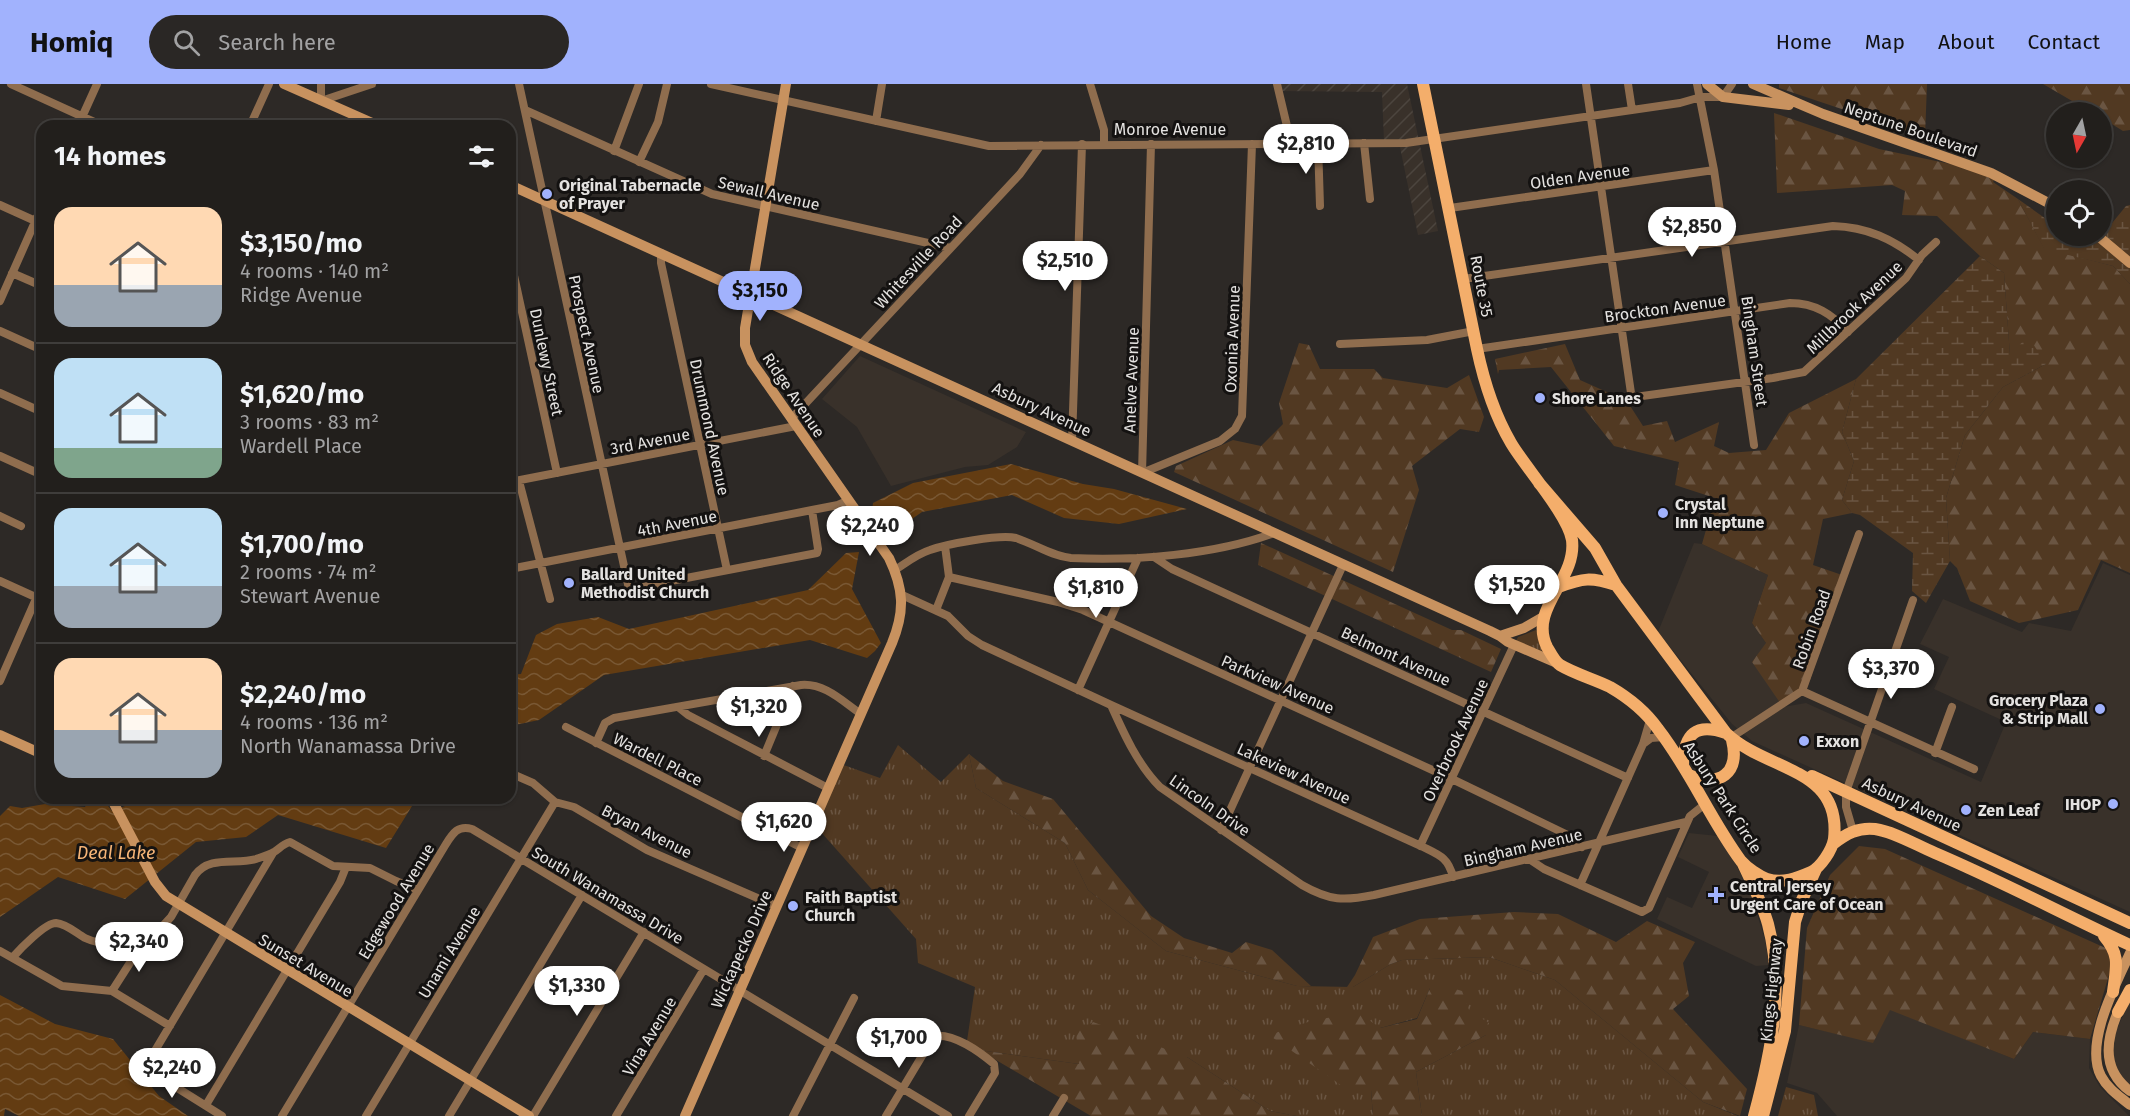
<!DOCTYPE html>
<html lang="en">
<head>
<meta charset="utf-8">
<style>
  :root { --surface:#221f1c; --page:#2a2725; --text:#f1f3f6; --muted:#a2a2a3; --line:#3f3d3b; --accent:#a1b2fd }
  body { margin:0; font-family:"Fira Sans",sans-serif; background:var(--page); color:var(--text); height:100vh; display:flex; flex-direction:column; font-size:22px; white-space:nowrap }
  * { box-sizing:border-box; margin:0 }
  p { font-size:20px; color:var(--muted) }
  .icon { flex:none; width:33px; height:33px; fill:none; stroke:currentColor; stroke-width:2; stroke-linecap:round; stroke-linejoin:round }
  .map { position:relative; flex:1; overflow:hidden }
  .details { position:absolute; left:36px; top:36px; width:480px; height:684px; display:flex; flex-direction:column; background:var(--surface); border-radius:18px; box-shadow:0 2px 4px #0004,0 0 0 2px var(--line) }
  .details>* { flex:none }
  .needle { width:39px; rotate:189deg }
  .buttons { position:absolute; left:2046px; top:18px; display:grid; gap:12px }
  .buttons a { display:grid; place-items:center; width:66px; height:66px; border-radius:50%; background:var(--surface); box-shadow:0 2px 4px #0004,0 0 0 2px var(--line); font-size:30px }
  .price { position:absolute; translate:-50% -51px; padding:0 14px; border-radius:21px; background:#fff; color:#222; font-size:20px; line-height:39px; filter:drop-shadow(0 2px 3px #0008) }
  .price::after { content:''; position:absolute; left:50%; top:36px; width:18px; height:14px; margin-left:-9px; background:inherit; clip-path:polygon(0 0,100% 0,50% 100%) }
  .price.selected { background:var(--accent); color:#111 }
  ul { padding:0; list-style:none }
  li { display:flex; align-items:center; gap:18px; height:150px; padding:0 18px }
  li+li { border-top:2px solid var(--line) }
  li span { display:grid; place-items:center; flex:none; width:168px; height:120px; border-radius:18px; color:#555 }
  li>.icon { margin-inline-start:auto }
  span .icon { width:72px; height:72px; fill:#fffc; stroke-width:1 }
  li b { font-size:26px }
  h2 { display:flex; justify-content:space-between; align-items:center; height:72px; padding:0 18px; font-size:26px }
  header { display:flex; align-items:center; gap:36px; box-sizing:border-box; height:84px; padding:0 30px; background:var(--accent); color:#111 }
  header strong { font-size:28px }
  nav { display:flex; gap:33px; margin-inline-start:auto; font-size:21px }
  .search { width:420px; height:54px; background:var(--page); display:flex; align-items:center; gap:15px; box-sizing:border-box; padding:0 21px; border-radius:33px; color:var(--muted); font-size:22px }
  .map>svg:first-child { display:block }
  .built { fill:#39312a }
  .industrial { fill:url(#industrial-furrows) }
  .grass { fill:url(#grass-tufts) }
  .forest { fill:url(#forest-firs) }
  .wetland { fill:url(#wetland-marsh) }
  .water { fill:url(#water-waves) }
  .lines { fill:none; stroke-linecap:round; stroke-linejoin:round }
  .street { stroke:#8f6d4e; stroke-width:8 }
  .secondary { stroke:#c8925f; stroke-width:10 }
  .primary { stroke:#f4ae6b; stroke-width:12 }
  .poi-dot { fill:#a1b2fd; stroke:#141211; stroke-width:2 }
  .labels { text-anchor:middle; stroke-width:6; stroke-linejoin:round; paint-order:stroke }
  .street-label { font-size:16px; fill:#e4e2e0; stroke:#141211 }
  .poi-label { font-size:16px; font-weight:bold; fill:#e4e2e0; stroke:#141211; text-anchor:start }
  .water-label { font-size:18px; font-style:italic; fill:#f5b477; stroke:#141211 }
</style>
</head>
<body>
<header>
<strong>Homiq</strong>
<div class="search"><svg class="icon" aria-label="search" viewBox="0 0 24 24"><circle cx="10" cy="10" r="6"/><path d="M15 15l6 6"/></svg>Search here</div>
<nav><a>Home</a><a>Map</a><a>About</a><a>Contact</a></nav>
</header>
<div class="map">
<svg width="2130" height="1032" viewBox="0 0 2130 1032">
  <defs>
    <pattern id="industrial-furrows" width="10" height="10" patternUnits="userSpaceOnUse" patternTransform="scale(1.5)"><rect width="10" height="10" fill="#39312a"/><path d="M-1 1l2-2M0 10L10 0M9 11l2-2" fill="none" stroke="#4c453e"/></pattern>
    <pattern id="grass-tufts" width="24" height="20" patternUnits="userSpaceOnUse" patternTransform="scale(1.5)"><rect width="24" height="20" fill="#513922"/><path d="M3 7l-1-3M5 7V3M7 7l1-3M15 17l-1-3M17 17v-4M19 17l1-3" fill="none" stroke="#6a5542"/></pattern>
    <pattern id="forest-firs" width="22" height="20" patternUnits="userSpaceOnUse" patternTransform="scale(1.5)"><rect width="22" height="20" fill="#513922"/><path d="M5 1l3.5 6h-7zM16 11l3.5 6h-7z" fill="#6a5542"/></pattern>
    <pattern id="wetland-marsh" width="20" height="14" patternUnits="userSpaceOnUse" patternTransform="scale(1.5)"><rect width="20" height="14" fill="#513922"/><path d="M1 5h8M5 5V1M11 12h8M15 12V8" fill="none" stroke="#6a5542"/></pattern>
    <pattern id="water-waves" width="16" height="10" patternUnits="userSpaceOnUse" patternTransform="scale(1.5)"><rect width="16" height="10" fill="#633c12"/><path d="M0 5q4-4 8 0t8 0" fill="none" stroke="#795834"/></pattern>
  </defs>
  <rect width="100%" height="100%" fill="#2d2926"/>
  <path class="built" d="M860,272L1026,348L1017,363L988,381L965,383L891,402L857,343L822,315Z
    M1694,459L1702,460L1768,491L1752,539L1766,559L1783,623L1806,619L1981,698L2006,638L1934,605L1949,573L1920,560L1943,515L2022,548L2029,539L2071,547L2103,479L2130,491V828L1752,657L1732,640L1658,548Z
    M1689,749L1718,752L1734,776L1752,814L1765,856L1769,881L1756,882L1657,835L1667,813L1692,824L1709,788L1678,773Z
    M2130,917V1002L2122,997L2112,974L2113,953Z
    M1890,925L2014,975L2033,948L2090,955L2089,984L2100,1003L2129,1032H1837L1817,1009L1787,999L1799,941L1873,958Z"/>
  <path class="industrial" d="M1277,0H1407L1438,147L1418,151L1400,63L1384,57L1382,8L1278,7Z"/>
  <path class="grass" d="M1536,546L1538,548L1548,573L1516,557L1518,553Z
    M898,661L941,698L969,670L976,704L1065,759L1088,806L1166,867L1297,902L1353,903L1391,880L1402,876L1489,873L1555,896L1703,1018L1738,1032H1422L1416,988L1486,951L1430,904L1417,934L1380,944L1371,1006L1373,1032H1297L1270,1027L1187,973L1079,980L979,966L967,957L975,903L918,879L916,855L812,738L838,679L880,694Z
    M1786,1003L1814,1011L1818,1032H1778Z"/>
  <path class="forest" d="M1779,0H1927L1925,53L1779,4Z
    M2043,0H2130V46L2123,47L2102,34V28H2091Z
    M1774,29L1879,65L1998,90L1993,98L2018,115L2044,164L2113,182L2130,200V489L2101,476L2078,526L2019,539L1970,517L1957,484L1950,477L1946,414L1965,351L2003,303L2046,280L2010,272L2004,189L1980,172L1937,132L1902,131L1905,107L1892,101L1777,109Z
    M1299,259L1309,261L1320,285H1374L1383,294L1447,304L1469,291L1484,333L1479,348L1460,345L1412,382L1419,406L1393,488L1174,388L1176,382L1233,356L1261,362L1283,340L1279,319Z
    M1565,260L1580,296L1627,317L1643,342L1667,337L1675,358L1719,338L1714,362L1729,369L1766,366L1789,329L1856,295L1842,348L1854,377L1842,416L1852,429L1823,435L1813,481L1845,492L1806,608L1783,623L1752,578L1766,559L1752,539L1768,491L1702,460L1715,414L1675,401L1679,378L1614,362L1551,283L1499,286L1498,290L1495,275Z
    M1261,459L1452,546H1461L1501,565L1491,588L1258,481Z
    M969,670L1003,697L1053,715L1151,832L1184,854L1232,869L1246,858L1272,866L1311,902H1297L1166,867L1088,806L1065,759L976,704Z
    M1859,762L1885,765L2110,866L2114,874L2090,955L2033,948L2014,975L1890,926L1873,959L1799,941L1807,844L1830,791Z
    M1514,828L1558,830L1616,858L1647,837L1695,858L1683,879L1689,912L1673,925L1747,1005L1740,1032L1703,1018L1555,896L1489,873L1402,876L1391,880L1353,903H1347L1355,891L1373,853L1420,835Z
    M1442,901L1462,907L1469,926L1489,939L1486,951L1416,988L1422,1032H1373L1371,1006H1348L1269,951L1314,936L1359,929L1380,944L1417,935L1430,904Z
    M1093,938L1187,973L1270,1027L1297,1032H1091L979,966L1079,980L1076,948Z"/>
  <path class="wetland" d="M2018,115L2056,142V152H2102V144H2108L2126,122L2130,121V200L2113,182L2044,165Z
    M1980,172L2004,189L2010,271L2028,252L2046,280L2003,303L1965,351L1946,414L1950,477L1926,519L1912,507L1913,469L1860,431L1852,429L1842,416L1854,377L1842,348L1856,295Z"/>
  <path class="water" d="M1011,380L1083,400L1114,405L1187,425L1119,440L1064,434L1012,411L922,428L886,453L871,434L873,419L913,399Z
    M859,468L852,505L881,559L875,567L867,574L810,556L604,591L539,636L510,642V591L521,590L536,551L557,540L598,533L629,545L808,506L846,469Z
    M89,714H102L112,727L125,722L130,714H417L386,764L278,731L246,753L196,758L125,815L58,793L0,833V732L10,722L22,724L45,720L85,723Z
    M0,911L55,940L113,955L159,1012L188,1032H19L5,1025L4,1032H0Z"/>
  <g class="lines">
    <path class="street" d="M11,0L103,42
      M321,0V17L372,0
      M519,0L629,505L817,469L818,465L812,426
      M711,0L989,62L1406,59L1680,19L1701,13H1723L1732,0
      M1090,0L1104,46V60
      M1277,0L1291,59
      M1586,0L1631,309L1635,313L1773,294L1804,288L1906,194L1922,171L1936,158
      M1628,0L1632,26
      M1697,0L1714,86L1754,361
      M525,26L712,110L950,164
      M876,37L882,0
      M78,42L97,0
      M250,42L269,0
      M1318,59L1320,122
      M1364,59L1370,115
      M1151,60L1142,389L1220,357L1235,345L1242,332L1252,60
      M614,67L639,0
      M639,78L658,38L667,0
      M0,121L42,140
      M1450,124L1714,86
      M661,169V179L727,486
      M510,173L557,389
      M12,189L42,202
      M1463,195L1833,142C1867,143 1893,155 1919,176
      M0,217L42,122
      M0,247L42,266
      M1340,260L1427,256L1474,247
      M1477,265L1790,219C1815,219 1832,230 1848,248
      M0,309L42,328
      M791,335L1020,90L1041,61
      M1072,357L1082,60
      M0,372L42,391
      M519,397L550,515
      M510,398L796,342
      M0,432L21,442
      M1154,473L1172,485L1628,694
      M510,485L812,426L838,421L849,416
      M895,486C906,479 917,470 930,466C947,460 1000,450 1016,454C1035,460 1051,472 1071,474C1135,477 1214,471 1274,449
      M949,493L1058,518L1083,526L1452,695L1574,754L1582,763
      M0,497L42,516
      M902,511L948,532L968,552L982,561L1111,621C1124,650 1138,681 1160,703L1302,801C1330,817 1344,817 1374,811L1686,738
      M936,526L949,493L945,462
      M0,597L42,501
      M1078,606L1138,474
      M1802,607L1974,685
      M1111,621L1421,762C1439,771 1448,773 1453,793
      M678,623L688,631L828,704
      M566,643L802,764
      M1735,651L1802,607L1859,450
      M596,659L605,639L614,634L801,601C825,599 842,617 861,630
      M1643,660L1651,654L1664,653
      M1935,669L1952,623
      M764,672L793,602
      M510,689L533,699L555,718L574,723L647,766L776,822
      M1221,746L1343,481
      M1853,747L1846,723V708L1913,516
      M1420,762L1514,561
      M1529,775L1544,785L1642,828L1649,824L1690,732L1705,720
      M1580,801L1643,660L1650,636
      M0,867L62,902L112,907L170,942
      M13,873C20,865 45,839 56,839C67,840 76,849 85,854C104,863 125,860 144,857
      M112,907L144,857L160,845L171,833L195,791C210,771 235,781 256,775C262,773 269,771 274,768C280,764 283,760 290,758L333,782L370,784L396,797L418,806
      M206,1021L340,798L346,783
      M222,1032L155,990L151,985L150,975L273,769
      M282,1032L446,760C453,749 458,741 472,745L948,1032
      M366,1032L555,718
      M449,1032L582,811
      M533,1032L644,848
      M616,1032L704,885
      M793,1032L854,914
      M886,1032L934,952C954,949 980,968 994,980L995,989L969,1032
      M1053,1032L1064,1014"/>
    <path class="secondary" d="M284,0L379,42
      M1707,0L1723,13L1789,21
      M1753,0L1823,30L1991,89L2056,123
      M510,101L1490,547L1500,552L1508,558L1559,580
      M2098,152L2130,179
      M1500,552L1524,544L1543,533
      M0,651L42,670
      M111,714L155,798L166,812L529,1032
      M2130,869C2116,900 2084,959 2101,992C2108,1005 2119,1012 2130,1021
      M2121,921C2107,951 2099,984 2130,1007
      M685,1032L892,559C905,527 904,505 889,474L752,278L745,261V244L786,0"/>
    <path class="primary" d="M1423,0L1477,265C1484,298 1494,330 1511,359C1525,383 1568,431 1572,456C1577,496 1528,524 1547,563C1550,568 1555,578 1560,581C1575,590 1594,595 1610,603C1629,614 1646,628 1658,645C1690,686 1710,735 1741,777C1747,784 1759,792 1767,795C1783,800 1797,794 1811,788C1821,783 1832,766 1834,755C1842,683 1767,688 1726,649L1616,501L1595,464L1539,399
      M1559,503C1583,494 1591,493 1616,501
      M1683,681C1684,649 1696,639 1726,649
      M1689,691C1720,704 1740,689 1732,656
      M1812,692L2130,839
      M1833,760C1846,750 1858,743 1875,745C1895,748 1916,761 1935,769C2001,797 2065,831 2130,861
      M1743,780C1752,799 1762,819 1768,840C1785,904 1771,969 1754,1032
      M2104,852C2121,872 2116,883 2113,908
      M2118,928L2130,906
      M1763,1032L1785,947L1795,838L1802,816L1816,785"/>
  </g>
  <g class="poi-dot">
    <circle cx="547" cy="110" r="6"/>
    <circle cx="1540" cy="314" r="6"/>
    <circle cx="1663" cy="429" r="6"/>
    <circle cx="569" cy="499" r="6"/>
    <circle cx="2100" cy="625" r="6"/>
    <circle cx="1804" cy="657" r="6"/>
    <circle cx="2113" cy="720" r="6"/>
    <circle cx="1966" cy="726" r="6"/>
    <path d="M1713 802h6v6h6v6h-6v6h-6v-6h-6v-6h6z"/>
    <circle cx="793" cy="822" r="6"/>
  </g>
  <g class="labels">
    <g class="street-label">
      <text x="1170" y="51">Monroe Avenue</text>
      <text transform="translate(1911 45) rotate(19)" y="6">Neptune Boulevard</text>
      <text transform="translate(1580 92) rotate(-8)" y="6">Olden Avenue</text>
      <text transform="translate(769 109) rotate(13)" y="6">Sewall Avenue</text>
      <text transform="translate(918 178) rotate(-47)" y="6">Whitesville Road</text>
      <text transform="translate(1482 202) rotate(79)" y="6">Route 35</text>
      <text transform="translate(1854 223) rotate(-44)" y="6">Millbrook Avenue</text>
      <text transform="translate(1665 224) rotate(-8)" y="6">Brockton Avenue</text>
      <text transform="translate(587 250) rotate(78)" y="6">Prospect Avenue</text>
      <text transform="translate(1232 255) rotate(-88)" y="6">Oxonia Avenue</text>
      <text transform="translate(1755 267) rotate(82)" y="6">Bingham Street</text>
      <text transform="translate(547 278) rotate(78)" y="6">Dunlewy Street</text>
      <text transform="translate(1131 296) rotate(-88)" y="6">Anelve Avenue</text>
      <text transform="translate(794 311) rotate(56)" y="6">Ridge Avenue</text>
      <text transform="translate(1042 325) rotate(25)" y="6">Asbury Avenue</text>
      <text transform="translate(710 343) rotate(78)" y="6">Drummond Avenue</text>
      <text transform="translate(650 357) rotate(-11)" y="6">3rd Avenue</text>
      <text transform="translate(677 439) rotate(-11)" y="6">4th Avenue</text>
      <text transform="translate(1811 545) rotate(-70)" y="6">Robin Road</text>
      <text transform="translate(1396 572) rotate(25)" y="6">Belmont Avenue</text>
      <text transform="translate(1278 600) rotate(24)" y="6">Parkview Avenue</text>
      <text transform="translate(1455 656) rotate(-65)" y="6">Overbrook Avenue</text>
      <text transform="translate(658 675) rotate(27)" y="6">Wardell Place</text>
      <text transform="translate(1294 689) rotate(25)" y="6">Lakeview Avenue</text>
      <text transform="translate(1723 713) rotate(57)" y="6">Asbury Park Circle</text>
      <text transform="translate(1912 720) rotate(25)" y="6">Asbury Avenue</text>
      <text transform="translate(1210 721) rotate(35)" y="6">Lincoln Drive</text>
      <text transform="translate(647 747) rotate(27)" y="6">Bryan Avenue</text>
      <text transform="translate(1523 763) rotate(-13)" y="6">Bingham Avenue</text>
      <text transform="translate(608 811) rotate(31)" y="6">South Wanamassa Drive</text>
      <text transform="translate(396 817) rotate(-59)" y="6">Edgewood Avenue</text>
      <text transform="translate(741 865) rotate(-66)" y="6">Wickapecko Drive</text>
      <text transform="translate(449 868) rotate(-59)" y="6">Unami Avenue</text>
      <text transform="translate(306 881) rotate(31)" y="6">Sunset Avenue</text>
      <text transform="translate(1771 906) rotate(-84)" y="6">Kings Highway</text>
      <text transform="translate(649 952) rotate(-59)" y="6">Vina Avenue</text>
    </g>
    <g class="poi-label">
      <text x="559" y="107">Original Tabernacle<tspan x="559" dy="18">of Prayer</tspan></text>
      <text x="1552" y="320">Shore Lanes</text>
      <text x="1675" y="426">Crystal<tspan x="1675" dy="18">Inn Neptune</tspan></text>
      <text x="581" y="496">Ballard United<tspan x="581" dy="18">Methodist Church</tspan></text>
      <text x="2088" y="622" text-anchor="end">Grocery Plaza<tspan x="2088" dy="18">&amp; Strip Mall</tspan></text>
      <text x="1816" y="663">Exxon</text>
      <text x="2101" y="726" text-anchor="end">IHOP</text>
      <text x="1978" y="732">Zen Leaf</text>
      <text x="1730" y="808">Central Jersey<tspan x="1730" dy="18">Urgent Care of Ocean</tspan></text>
      <text x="805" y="819">Faith Baptist<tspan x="805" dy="18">Church</tspan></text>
    </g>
    <g class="water-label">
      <text x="116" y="775">Deal Lake</text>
    </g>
  </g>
</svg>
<div class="buttons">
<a><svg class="needle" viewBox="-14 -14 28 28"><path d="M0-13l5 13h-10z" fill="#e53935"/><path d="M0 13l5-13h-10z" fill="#a2a2a3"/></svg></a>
<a><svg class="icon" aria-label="locate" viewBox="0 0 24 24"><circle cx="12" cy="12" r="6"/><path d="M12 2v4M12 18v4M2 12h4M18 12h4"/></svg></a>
</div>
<b class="price" style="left:1306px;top:91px">$2,810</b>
<b class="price" style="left:1692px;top:174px">$2,850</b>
<b class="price" style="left:1065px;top:208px">$2,510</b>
<b class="price selected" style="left:760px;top:238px">$3,150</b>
<b class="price" style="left:870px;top:473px">$2,240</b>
<b class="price" style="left:1517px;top:532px">$1,520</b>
<b class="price" style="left:1096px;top:535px">$1,810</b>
<b class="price" style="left:1891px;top:616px">$3,370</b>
<b class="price" style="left:759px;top:654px">$1,320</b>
<b class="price" style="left:784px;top:769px">$1,620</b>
<b class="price" style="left:139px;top:889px">$2,340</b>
<b class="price" style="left:577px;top:933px">$1,330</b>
<b class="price" style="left:899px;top:985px">$1,700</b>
<b class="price" style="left:172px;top:1015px">$2,240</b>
<section class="details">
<h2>14 homes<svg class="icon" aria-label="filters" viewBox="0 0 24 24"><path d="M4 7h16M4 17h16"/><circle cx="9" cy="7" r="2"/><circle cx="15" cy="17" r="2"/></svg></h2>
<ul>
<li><span style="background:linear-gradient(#ffd9b3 65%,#9aa5b1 0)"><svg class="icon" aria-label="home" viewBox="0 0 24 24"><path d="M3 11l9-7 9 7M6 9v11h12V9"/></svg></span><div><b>$3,150/mo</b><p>4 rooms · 140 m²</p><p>Ridge Avenue</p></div></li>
<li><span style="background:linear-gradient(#bfe0f5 75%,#7fa58c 0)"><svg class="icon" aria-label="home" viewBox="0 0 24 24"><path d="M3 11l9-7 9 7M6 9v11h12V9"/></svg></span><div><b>$1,620/mo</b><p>3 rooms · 83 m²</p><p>Wardell Place</p></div></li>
<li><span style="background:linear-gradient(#bfe0f5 65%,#9aa5b1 0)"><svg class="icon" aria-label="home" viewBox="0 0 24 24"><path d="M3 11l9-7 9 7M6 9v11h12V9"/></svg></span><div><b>$1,700/mo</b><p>2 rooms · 74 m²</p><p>Stewart Avenue</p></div></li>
<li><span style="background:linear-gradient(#ffd9b3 60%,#9aa5b1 0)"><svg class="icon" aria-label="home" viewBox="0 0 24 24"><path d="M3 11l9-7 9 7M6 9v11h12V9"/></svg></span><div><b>$2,240/mo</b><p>4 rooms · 136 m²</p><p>North Wanamassa Drive</p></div></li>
</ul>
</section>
</div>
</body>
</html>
